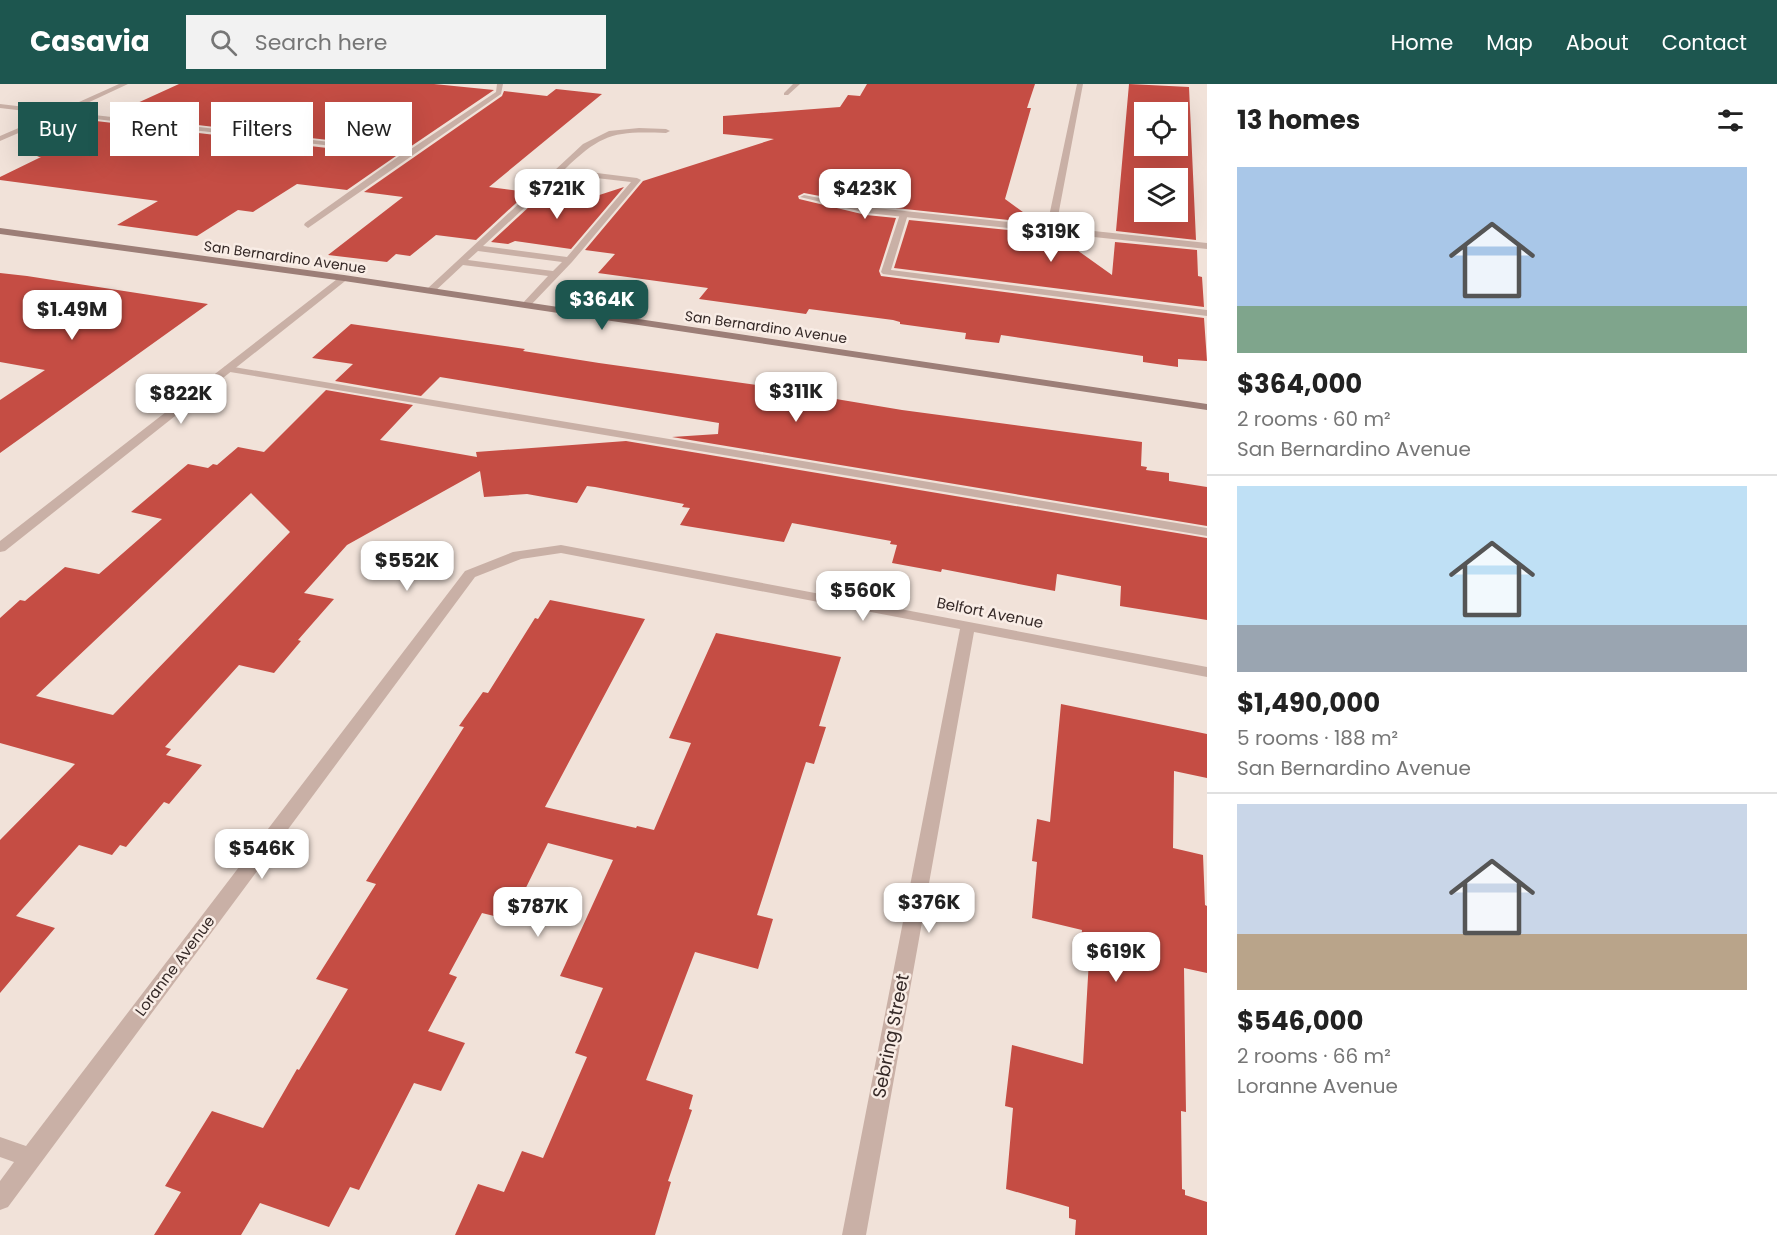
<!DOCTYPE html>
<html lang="en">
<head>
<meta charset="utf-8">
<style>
  :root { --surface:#fff; --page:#f2f2f2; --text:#222; --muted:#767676; --line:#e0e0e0; --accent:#1d564f }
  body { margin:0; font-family:Poppins,sans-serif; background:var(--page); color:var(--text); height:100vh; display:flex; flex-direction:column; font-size:22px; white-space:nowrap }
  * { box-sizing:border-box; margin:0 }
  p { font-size:20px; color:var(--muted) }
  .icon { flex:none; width:33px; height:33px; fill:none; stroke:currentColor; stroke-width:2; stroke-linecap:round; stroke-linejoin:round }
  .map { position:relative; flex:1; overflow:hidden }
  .side { display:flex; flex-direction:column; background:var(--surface); width:570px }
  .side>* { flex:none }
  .guide { position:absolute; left:18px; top:18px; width:570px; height:54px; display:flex; gap:12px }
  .controls { position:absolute; left:1134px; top:18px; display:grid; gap:12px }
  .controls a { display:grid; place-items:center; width:54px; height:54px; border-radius:0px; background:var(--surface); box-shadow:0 6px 24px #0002; font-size:30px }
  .price { position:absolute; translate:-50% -51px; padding:0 14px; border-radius:12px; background:#fff; color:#222; font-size:20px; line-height:39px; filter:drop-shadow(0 2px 3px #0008) }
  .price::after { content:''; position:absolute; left:50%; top:36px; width:18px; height:14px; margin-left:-9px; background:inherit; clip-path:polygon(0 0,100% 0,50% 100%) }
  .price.selected { background:var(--accent); color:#fff }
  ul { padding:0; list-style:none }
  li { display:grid; align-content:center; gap:12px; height:318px; padding:0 30px }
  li+li { border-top:2px solid var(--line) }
  li span { display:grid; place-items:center; height:186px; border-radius:0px; color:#555 }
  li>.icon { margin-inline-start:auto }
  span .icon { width:108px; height:108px; fill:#fffc; stroke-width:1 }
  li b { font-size:26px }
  h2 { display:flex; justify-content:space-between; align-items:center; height:72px; padding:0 30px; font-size:26px }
  .chip { padding:0 21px; border-radius:0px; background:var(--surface); box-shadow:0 6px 24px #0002; font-size:21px; line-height:54px }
  .chip.selected { background:var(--accent); color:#fff }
  header { display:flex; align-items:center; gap:36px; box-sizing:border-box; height:84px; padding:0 30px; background:var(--accent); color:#fff }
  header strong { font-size:28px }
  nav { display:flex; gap:33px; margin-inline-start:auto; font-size:21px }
  .search { width:420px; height:54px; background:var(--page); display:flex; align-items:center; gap:15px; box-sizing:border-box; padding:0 21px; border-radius:0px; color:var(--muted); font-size:22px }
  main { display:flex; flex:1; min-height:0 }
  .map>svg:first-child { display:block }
  .building { fill:#c54d44; fill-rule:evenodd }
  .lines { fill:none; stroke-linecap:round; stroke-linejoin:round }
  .service { fill:#c9b0a6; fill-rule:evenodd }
  .minor { fill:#c9b0a6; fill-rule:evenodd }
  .secondary { fill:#9c7e77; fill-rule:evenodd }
  .labels { text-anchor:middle; stroke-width:5; stroke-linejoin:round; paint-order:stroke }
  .far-street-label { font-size:14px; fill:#352927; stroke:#f9ede6 }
  .street-label { font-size:15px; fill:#352927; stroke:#f9ede6 }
  .near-street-label { font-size:18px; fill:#352927; stroke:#f9ede6 }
</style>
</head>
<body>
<header>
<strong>Casavia</strong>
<div class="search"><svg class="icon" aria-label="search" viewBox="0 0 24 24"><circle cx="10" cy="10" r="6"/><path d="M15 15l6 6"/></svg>Search here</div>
<nav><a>Home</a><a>Map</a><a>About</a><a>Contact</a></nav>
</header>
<main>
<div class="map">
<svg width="1207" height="1151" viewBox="0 0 1207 1151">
  <rect width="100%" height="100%" fill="#f1e2d9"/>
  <path class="building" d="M179,0H434L494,6L407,65L111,31Z
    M867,0H1035L1027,24H1031L1005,115L1038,139L867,121L804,109L798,112L799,115L866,131L896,134L879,187L881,192L1204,234L1207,277L1178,275V283L1143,278V272L1008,252L1001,251L999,259L965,255L966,249L900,240V238L893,236L809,225L806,230L699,215L708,204L598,189L615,170L585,166L643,97L774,55L723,50V32L840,23L848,11L860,12Z
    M1129,0L1189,3L1196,156L1116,147ZM1144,28H1178V62H1144ZM1144,94H1178V128H1144Z
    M556,5L602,10L489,103L528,108L476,156L436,151L410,172L396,170L387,178L328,171L403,113L364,108L502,12L504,7L547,12Z
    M96,37L396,72L347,106L297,100L253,128L238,126L197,152L117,141L158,117L0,96V93L41,73H37L46,69L30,67Z
    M624,103L571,165L515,157L508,160L491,158L543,110L587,115Z
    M909,136L1056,151L1112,191L1115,158L1197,166L1198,192L1202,193L1204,223L894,184Z
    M0,189L27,192L208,220L0,369V316L45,286L0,278Z
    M351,240L525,265L523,267L599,279L771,303L770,304L902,326L1142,358L1141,382L1147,383L1146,386L1169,389V397L1207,403V442L672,353L718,350L719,339L440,293L421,312L335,297L353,280L312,274Z
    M326,306L413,321L380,356L477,373L476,368L626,357L1207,454V536L1120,522L1121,502L1057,490L1055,507L942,485L941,488L892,479L897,461L890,460L891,457L792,439L784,458L680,441L690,424L682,423L684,420L595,403L587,402L577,419L527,410L484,413L480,387L347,461L304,509L334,515L298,556L301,557L274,589L239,581L165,663L171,665L166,671L202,681L169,720L164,718L126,763L120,761L112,771L79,761L16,832L55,844L0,909V756L75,680L0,659V534L20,516L25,517L65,483L99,490L162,435L131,428L188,380L208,384L213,380L217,381L238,363L264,368ZM251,409L290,448L113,631L36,612Z
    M550,516L645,535L545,723L636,744L637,742L654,746L691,659L669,654L716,549L841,573L819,642L826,643L814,680L806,678L757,831L773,835L758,885L695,868L646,996L693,1011L689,1025L692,1026L668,1097L671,1098L655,1151H455L478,1100L504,1108L522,1067L543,1074L587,973L575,969L603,904L560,892L613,776L548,759L510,836L482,829L449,890L457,893L428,947L465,959L441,1007L414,999L359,1106L350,1103L329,1143L260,1119L241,1151H154L181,1108L165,1102L212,1027L263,1044L297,985L299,986L348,905L316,895L376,800L366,797L464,643L459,642L483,608L488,609L535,534L538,535Z
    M1061,620L1207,650V694L1174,687L1173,764L1203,771L1205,821L1207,822V889L1184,884L1186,1028L1181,1027L1182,1105L1185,1106V1111L1207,1118V1151H1075L1076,1136L1069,1134V1123L1006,1105L1013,1024L1005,1022L1012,961L1083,980L1090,858L1081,856L1082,846L1032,834L1037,778L1032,777L1037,735L1050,738Z"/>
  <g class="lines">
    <path class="service" d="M639,44L666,45L670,47L666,49C615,47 602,49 565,85L637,94L641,96L572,178L529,223L521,221L548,192L463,181L433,209H427V205L583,60L609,47ZM561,90L631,98L567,173L483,162ZM478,167L562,178L553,187L468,176Z
      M904,127L908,130L891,186L1207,226V232L883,190L881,188L900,130Z
      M228,282L1207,444V452L224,287V283Z"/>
    <path class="minor" d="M119,0H128L68,28L408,67L496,8L497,0H503L501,10L308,144L304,141L305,139L402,70L60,31L0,57V52L51,30L0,24V20L59,27Z
      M793,0H800L788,11H784V9Z
      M1077,0H1083L1056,143L1207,159V165L867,129L800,113L804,111L867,123L1047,142Z
      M341,192L349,194L5,467L0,468V457Z
      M561,461L1207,583V593L974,548L866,1151H842L960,545L561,469L521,475L475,493L8,1123L0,1126V1097L14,1078L0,1073V1053L26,1062L465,487L513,468Z"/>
    <path class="secondary" d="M0,144L344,191L1207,320V326L344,197L0,150Z"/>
  </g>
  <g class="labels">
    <g class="far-street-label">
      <text transform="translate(285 173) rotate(8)" y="5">San Bernardino Avenue</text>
      <text transform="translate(766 243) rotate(8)" y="5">San Bernardino Avenue</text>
    </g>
    <g class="street-label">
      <text transform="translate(990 529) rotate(11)" y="5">Belfort Avenue</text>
      <text transform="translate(175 882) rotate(-53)" y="5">Loranne Avenue</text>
    </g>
    <g class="near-street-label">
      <text transform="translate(891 952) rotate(-79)" y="6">Sebring Street</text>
    </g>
  </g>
</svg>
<div class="controls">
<a><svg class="icon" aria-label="locate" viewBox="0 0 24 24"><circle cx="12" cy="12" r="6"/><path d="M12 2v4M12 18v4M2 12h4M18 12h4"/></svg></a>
<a><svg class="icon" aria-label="layers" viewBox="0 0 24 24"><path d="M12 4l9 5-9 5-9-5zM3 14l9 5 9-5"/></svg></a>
</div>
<b class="price" style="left:557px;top:136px">$721K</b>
<b class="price" style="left:865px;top:136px">$423K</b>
<b class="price" style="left:1051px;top:179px">$319K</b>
<b class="price selected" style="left:602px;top:247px">$364K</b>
<b class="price" style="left:72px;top:257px">$1.49M</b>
<b class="price" style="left:796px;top:339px">$311K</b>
<b class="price" style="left:181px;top:341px">$822K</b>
<b class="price" style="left:407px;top:508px">$552K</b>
<b class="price" style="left:863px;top:538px">$560K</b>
<b class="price" style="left:262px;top:796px">$546K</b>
<b class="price" style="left:929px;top:850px">$376K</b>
<b class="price" style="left:538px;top:854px">$787K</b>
<b class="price" style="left:1116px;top:899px">$619K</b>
<div class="guide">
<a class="chip selected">Buy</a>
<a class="chip">Rent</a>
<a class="chip">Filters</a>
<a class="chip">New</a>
</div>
</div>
<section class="side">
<h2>13 homes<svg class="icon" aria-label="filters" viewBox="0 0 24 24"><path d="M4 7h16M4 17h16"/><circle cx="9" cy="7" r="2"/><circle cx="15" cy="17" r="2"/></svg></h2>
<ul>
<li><span style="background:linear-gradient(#a9c7e8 75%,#7fa58c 0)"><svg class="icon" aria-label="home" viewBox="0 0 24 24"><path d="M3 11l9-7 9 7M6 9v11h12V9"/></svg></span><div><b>$364,000</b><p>2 rooms · 60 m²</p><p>San Bernardino Avenue</p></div></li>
<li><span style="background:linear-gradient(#bfe0f5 75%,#9aa5b1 0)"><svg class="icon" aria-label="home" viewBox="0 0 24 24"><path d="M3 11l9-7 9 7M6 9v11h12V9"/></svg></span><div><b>$1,490,000</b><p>5 rooms · 188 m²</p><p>San Bernardino Avenue</p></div></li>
<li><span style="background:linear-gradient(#c9d6e8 70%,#b9a48a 0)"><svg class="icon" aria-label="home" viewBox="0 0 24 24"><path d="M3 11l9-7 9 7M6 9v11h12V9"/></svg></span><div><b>$546,000</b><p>2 rooms · 66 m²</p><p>Loranne Avenue</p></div></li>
</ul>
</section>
</main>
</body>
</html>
